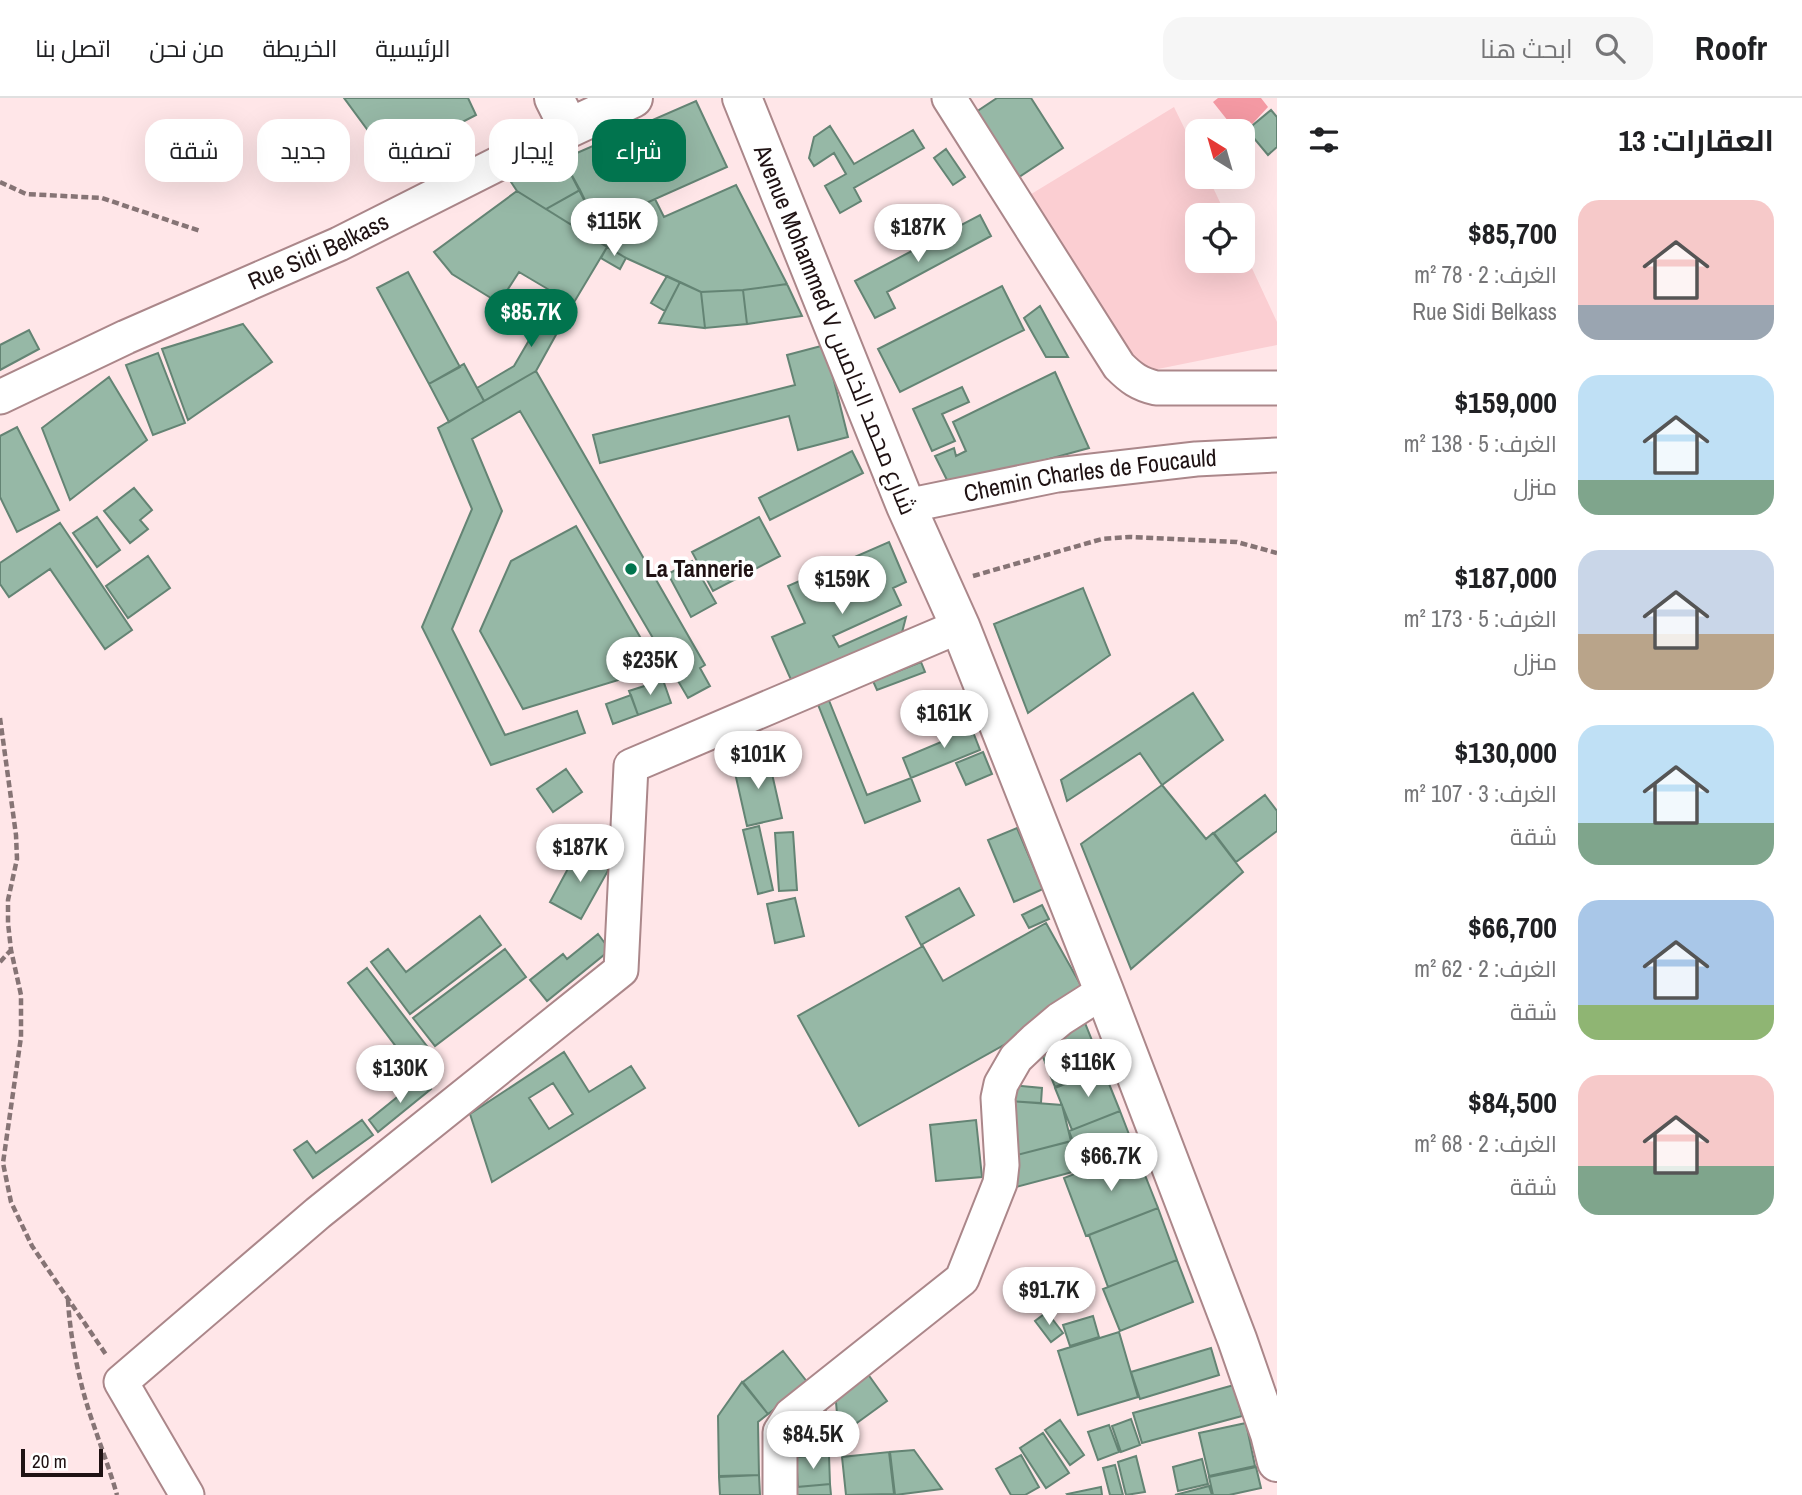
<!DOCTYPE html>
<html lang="ar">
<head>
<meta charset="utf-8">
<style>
  :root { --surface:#fff; --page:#f6f6f6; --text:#202124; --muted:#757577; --line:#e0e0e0; --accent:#01744e }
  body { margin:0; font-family:"Archivo Narrow",Cairo,sans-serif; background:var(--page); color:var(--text); direction:rtl; height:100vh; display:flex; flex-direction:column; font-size:26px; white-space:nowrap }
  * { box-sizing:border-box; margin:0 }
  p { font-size:23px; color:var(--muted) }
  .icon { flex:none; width:38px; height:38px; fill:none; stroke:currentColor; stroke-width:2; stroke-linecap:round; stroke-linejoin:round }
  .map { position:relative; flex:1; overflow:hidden; direction:ltr }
  .sheet { display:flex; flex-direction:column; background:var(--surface); width:525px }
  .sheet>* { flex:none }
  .hud { position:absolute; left:21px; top:21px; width:665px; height:63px; direction:rtl; display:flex; gap:14px }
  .needle { width:46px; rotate:323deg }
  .controls { position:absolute; left:1185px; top:21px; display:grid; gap:14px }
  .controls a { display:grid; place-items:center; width:70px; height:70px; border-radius:14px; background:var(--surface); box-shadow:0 7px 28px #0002; font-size:35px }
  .scale { position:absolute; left:21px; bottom:18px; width:82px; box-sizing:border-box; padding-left:7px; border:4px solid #1f1213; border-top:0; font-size:19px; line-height:24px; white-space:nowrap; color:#1f1213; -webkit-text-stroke:5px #fff; paint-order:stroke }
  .price { position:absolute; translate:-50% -60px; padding:0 16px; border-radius:24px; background:#fff; color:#222; font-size:23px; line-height:46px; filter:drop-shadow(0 2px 4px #0008) }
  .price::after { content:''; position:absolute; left:50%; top:42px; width:21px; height:16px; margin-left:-10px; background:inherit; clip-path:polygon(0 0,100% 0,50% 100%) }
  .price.current { background:var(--accent); color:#fff }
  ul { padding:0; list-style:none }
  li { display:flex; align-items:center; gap:21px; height:175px; padding:0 28px }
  li span { display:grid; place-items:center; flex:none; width:196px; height:140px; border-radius:21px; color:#555 }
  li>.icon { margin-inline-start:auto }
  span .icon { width:84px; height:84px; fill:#fffc; stroke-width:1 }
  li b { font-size:30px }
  h2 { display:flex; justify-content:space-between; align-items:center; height:84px; padding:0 28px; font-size:30px }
  .pill { padding:0 24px; border-radius:21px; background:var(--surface); box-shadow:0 7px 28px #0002; font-size:24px; line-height:63px }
  .pill.current { background:var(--accent); color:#fff }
  header { display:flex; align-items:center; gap:42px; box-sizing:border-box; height:98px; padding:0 35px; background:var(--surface); border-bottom:2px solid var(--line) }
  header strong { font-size:33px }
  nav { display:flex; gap:38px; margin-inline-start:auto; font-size:24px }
  .search { width:490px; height:63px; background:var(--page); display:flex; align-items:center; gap:18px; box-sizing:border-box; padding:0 24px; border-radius:21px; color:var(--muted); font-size:26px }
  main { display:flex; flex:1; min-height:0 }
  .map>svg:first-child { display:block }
  .green { fill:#fbced2 }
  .forest { fill:#f499a3 }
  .building { fill:#96b8a6; stroke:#648474; stroke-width:2; fill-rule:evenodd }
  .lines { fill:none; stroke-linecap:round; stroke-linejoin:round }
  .minor-casing { stroke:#ab878a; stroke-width:37 }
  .tertiary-casing { stroke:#ab878a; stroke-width:42 }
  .path { stroke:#867475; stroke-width:4.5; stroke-dasharray:7 3.5; stroke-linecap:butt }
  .minor { stroke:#fff; stroke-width:33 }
  .tertiary { stroke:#fff; stroke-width:38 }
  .poi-dot { fill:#01744e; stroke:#fff; stroke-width:2.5 }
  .labels { text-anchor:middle; stroke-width:7; stroke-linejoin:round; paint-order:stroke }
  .street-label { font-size:24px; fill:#1f1213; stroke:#fff }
  .poi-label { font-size:24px; font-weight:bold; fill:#1f1213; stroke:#fff; text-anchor:start }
</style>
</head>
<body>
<header>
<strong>Roofr</strong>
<div class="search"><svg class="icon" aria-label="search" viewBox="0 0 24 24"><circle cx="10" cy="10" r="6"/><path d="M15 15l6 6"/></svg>ابحث هنا</div>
<nav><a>الرئيسية</a><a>الخريطة</a><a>من نحن</a><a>اتصل بنا</a></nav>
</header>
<main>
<section class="sheet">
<h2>العقارات: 13<svg class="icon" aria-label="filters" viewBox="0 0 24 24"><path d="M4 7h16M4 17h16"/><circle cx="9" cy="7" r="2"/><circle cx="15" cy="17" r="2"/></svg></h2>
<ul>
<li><span style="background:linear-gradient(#f6c9c9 75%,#9aa5b1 0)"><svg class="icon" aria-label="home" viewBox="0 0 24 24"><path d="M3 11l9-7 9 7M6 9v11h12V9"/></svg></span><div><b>$85,700</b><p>الغرف: 2 · 78 m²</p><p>Rue Sidi Belkass</p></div></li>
<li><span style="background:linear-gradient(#bfe0f5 75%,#7fa58c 0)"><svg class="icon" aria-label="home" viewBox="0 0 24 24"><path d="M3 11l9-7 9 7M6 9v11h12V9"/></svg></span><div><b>$159,000</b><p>الغرف: 5 · 138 m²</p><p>منزل</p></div></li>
<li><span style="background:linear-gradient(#c9d6e8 60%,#b9a48a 0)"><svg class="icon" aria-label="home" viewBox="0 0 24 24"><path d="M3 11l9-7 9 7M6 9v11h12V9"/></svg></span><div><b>$187,000</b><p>الغرف: 5 · 173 m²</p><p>منزل</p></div></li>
<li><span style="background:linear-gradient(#bfe0f5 70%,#7fa58c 0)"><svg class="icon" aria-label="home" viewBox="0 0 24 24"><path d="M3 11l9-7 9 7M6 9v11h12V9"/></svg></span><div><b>$130,000</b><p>الغرف: 3 · 107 m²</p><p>شقة</p></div></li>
<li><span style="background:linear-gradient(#a9c7e8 75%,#8fb573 0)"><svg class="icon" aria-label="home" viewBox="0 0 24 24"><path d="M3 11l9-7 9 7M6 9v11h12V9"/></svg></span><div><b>$66,700</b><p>الغرف: 2 · 62 m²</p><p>شقة</p></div></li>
<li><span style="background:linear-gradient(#f6c9c9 65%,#7fa58c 0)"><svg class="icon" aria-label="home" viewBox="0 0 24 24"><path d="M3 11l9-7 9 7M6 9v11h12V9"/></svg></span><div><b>$84,500</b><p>الغرف: 2 · 68 m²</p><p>شقة</p></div></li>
</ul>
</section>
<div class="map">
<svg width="1277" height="1397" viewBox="0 0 1277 1397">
  <rect width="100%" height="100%" fill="#ffe6e8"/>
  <path class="green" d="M1174,9L1197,56V79H1208L1226,117H1197V163H1242L1243,151L1277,224V247L1143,274L1028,98Z"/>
  <path class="forest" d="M1218,0H1261L1268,9L1243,36L1242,33H1236L1213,4Z"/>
  <path class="building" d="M344,0H468L476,17L383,65L369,34Z
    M997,0H1031L1063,50L1019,79L976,14Z
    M696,3L727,69L597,127L563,61Z
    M1271,12L1277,19V49L1268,57L1247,32Z
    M830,28L854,66L913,32L924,50L854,90L861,103L840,115L825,88L846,76L834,55L814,68L809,60L814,39Z
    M946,51L965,79L953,87L934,60Z
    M563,61L580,92L546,111L517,93L511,84Z
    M736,87L787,186L743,192L701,194L626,160L583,134L655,101L664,119Z
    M580,92L597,127L583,134L546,111Z
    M517,93L607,149L573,206L519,174L499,205L452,176L434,154Z
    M980,117L991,138L887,194L895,210L875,220L855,183Z
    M607,149L626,160L620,171L601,160Z
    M408,174L460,269L429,286L377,190Z
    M667,178L680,184L665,213L651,205Z
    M680,184L701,194L705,230L659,225Z
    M787,186L802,218L747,226L743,192Z
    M1002,188L1024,232L900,294L878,251Z
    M743,192L747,226L705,230L701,194Z
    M556,196L573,206L536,273L484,303L477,290L514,268Z
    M1040,208L1068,259H1046L1024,220Z
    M243,226L272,264L188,322L162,251Z
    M29,232L39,251L0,272V247Z
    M825,247L848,339L798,352L789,318L600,365L593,337L795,287L787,257Z
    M158,255L185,325L153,337L126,267Z
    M464,266L484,303L449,324L429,286Z
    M536,273L705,567L700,570L710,588L688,600L520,313L472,341L502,413L452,531L505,637L577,613L585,635L491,667L422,529L472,411L438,330Z
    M1055,274L1089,350L950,388L935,358L954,350L956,358L966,353L953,324Z
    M109,279L147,342L70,402L42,330Z
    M962,289L969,304L942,316L955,343L932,353L913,311Z
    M17,329L59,412L17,434L0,399V338Z
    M852,353L863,375L770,422L759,400Z
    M134,390L152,412L140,422L148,431L130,445L104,413Z
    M97,419L120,452L97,469L73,435Z
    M759,419L780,458L713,493L692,454Z
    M60,425L132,532L105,551L50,471L9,499L0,486V465Z
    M576,428L658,570L523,611L480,533L511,463Z
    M889,444L906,484L893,490L901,507L833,538L839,549L906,519L899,546L796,593L772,539L805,525L788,488Z
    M148,458L170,490L128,520L106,488Z
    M692,463L716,505L691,519L668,476Z
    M1083,490L1110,557L1028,615L994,526Z
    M921,564L925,574L877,592L873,583Z
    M663,582L671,605L638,617L629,593Z
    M1193,595L1223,642L1162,687L1140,655L1067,703L1061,682Z
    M631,597L638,617L613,626L606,606Z
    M828,600L867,697L911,680L920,703L865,725L817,604Z
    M968,621L980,652L911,680L903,660L946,642L941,631Z
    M983,654L992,676L966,687L956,665Z
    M768,658L782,720L747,728L733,666Z
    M566,671L582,694L553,714L537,691Z
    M1162,687L1206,741L1213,735L1243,774L1131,871L1081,746Z
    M1265,697L1277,713V733L1236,764L1214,735Z
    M759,728L773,792L758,796L743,732Z
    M1017,730L1043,791L1014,804L988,742Z
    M793,734L797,792L779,793L775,735Z
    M578,752L610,769L581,821L550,804Z
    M959,790L974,817L921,847L906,819Z
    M795,800L804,838L775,845L767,806Z
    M1042,807L1049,821L1029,830L1022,817Z
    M480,818L501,847L410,916L371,864L388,851L406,874Z
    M1046,825L1088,900L859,1028L798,918L923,848L943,883Z
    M598,836L610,852L547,903L530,882L563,856L567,861Z
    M505,851L526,879L435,948L413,920Z
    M367,870L436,960L416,975L348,885Z
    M1081,915L1095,950L1047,969L1039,949Z
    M1095,951L1102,970L1055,989L1047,969Z
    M564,954L589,994L631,968L645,990L492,1084L470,1016ZM553,985L573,1016L549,1031L529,1000Z
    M1103,971L1120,1013L1072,1032L1055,990Z
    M422,979L431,991L378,1034L369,1022Z
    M1011,987L1042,990L1041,1005L1010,1003Z
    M1010,1003L1062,1007L1071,1043L1005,1060Z
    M1120,1013L1135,1052L1084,1072L1069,1033Z
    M362,1022L373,1037L313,1080L294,1052L307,1043L316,1055Z
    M976,1022L982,1079L936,1083L930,1027Z
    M1072,1043L1080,1072L1012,1090L1005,1060Z
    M1135,1052L1158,1110L1086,1138L1064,1080Z
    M1158,1110L1177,1162L1108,1189L1089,1137Z
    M1177,1162L1193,1204L1120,1233L1103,1191Z
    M1047,1214L1063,1235L1051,1244L1035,1223Z
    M1093,1218L1099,1239L1070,1248L1063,1227Z
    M1119,1234L1138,1299L1078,1317L1058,1253Z
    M1211,1250L1219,1277L1140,1301L1131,1274Z
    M783,1253L808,1285L768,1316L743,1284Z
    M865,1272L887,1303L839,1338L835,1293Z
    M742,1284L768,1316L758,1324L759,1377L719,1378L718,1318Z
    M1234,1287L1242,1318L1142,1345L1133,1315Z
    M825,1305L829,1357L796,1359L794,1334Z
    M1131,1321L1140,1347L1121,1354L1112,1328Z
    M1060,1322L1084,1357L1070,1367L1045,1332Z
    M1246,1325L1255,1368L1209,1378L1199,1335Z
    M1109,1327L1119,1354L1098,1362L1088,1334Z
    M1043,1335L1069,1375L1046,1390L1020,1350Z
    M914,1352L942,1391L895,1397L890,1354Z
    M889,1354L894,1396L846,1397L842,1359Z
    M829,1357L830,1386L798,1389L796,1359Z
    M1021,1357L1039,1389L1025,1397H1011L996,1371Z
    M1136,1358L1145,1394L1126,1397L1118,1364Z
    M1202,1361L1208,1386L1178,1393L1173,1369Z
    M1115,1367L1123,1397H1110L1103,1370Z
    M1256,1369L1261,1390L1229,1397H1213L1209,1379Z
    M759,1377L760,1397H720L719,1379Z
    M830,1386L831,1397H796L797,1389Z
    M1209,1388L1212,1397H1175Z
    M1101,1389L1102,1397H1068L1067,1396Z"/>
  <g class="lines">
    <defs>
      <g id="minor">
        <path d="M949,0L1119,268C1131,280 1139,286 1156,290H1277"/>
        <path id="s1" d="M0,299L126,239L339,146L569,30"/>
        <path id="s2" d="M906,408L1057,377L1196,361L1277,357"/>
        <path d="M187,1397L121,1284L318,1115L621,872L631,668L960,528"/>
        <path d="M780,1397V1334L791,1317L962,1181L1000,1085L1002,1067L998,1000L1001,986L1016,960L1035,942L1060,921L1104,893"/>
      </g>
      <path id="tertiary" d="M554,0L569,30L633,0
        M742,0L906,408L960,528L1104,893L1237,1241L1270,1336L1277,1364"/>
    </defs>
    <use href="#minor" class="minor-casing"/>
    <use href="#tertiary" class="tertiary-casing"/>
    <path class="path" d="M0,84L26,96L102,100L200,133
      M973,478L1102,441L1130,439L1237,444L1277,455
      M0,620L16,737L17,761L8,802V825L11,852L21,897V939L3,1065L11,1104L32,1148L107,1258
      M0,864L11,852
      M68,1202C70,1240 80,1289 93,1325C101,1349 110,1372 117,1397"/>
    <use href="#minor" class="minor"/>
    <use href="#tertiary" class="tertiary"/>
  </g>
  <circle class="poi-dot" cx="631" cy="471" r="7"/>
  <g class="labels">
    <g class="street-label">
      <text dy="8" stroke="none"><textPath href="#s1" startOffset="350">Rue Sidi Belkass</textPath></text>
      <text transform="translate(835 232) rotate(68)" y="8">Avenue Mohammed V شارع محمد الخامس</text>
      <text dy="8" stroke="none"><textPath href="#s2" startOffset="187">Chemin Charles de Foucauld</textPath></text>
    </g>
    <g class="poi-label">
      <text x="645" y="479">La Tannerie</text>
    </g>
  </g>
</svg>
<div class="controls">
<a><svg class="needle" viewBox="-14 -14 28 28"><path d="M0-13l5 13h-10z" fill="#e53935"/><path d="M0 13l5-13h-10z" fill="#757577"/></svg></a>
<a><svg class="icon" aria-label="locate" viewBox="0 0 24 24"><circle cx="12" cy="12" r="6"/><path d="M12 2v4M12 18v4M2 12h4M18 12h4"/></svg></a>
</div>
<div class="scale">20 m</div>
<b class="price" style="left:614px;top:160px">$115K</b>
<b class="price" style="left:918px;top:166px">$187K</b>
<b class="price current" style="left:531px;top:251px">$85.7K</b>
<b class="price" style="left:842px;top:518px">$159K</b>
<b class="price" style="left:650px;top:599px">$235K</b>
<b class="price" style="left:944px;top:652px">$161K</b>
<b class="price" style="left:758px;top:693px">$101K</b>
<b class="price" style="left:580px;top:786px">$187K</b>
<b class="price" style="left:1088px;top:1001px">$116K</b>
<b class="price" style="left:400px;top:1007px">$130K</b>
<b class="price" style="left:1111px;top:1095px">$66.7K</b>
<b class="price" style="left:1049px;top:1229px">$91.7K</b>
<b class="price" style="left:813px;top:1373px">$84.5K</b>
<div class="hud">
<a class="pill current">شراء</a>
<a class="pill">إيجار</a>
<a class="pill">تصفية</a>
<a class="pill">جديد</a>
<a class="pill">شقة</a>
</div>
</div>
</main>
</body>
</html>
